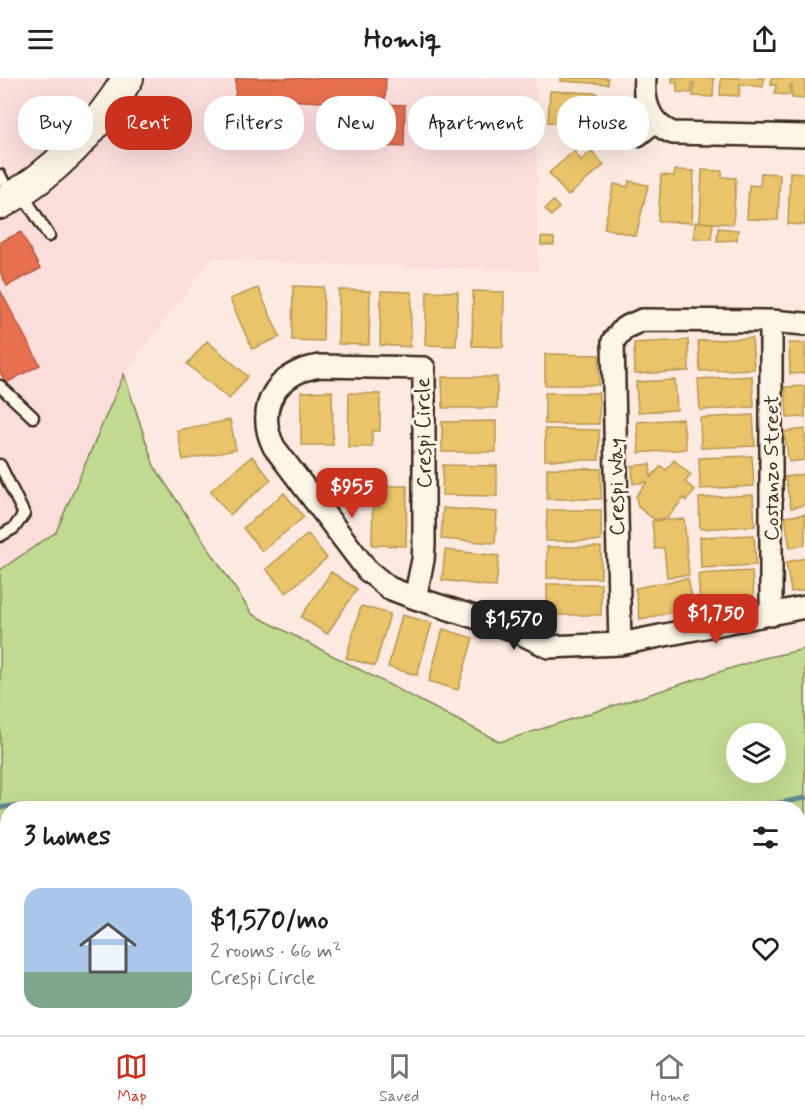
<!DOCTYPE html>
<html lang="en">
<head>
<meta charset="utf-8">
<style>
  :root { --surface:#fff; --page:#f6f6f6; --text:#222; --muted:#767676; --line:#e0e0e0; --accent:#c8321e }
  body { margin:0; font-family:Mynerve,sans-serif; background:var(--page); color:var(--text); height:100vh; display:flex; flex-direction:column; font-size:22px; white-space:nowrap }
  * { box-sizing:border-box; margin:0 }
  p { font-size:20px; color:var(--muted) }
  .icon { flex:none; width:33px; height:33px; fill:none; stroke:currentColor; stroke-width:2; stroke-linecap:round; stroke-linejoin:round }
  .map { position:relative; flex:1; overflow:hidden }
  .sheet { position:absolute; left:0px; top:723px; width:806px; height:234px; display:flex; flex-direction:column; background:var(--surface); border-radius:24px 24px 0 0; box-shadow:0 6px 24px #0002 }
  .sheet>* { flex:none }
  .guide { position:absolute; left:18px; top:18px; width:770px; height:54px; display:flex; gap:12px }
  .controls { position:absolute; left:726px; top:645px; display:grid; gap:12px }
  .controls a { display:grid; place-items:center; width:60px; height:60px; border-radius:50%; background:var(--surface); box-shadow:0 6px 24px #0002; font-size:30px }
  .price { position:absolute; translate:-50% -51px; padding:0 14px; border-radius:12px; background:var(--accent); color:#fff; font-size:20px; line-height:39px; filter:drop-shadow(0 2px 3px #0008) }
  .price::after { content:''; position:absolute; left:50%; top:36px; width:18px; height:14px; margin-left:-9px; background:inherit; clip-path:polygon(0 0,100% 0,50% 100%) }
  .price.on { background:#222; color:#fff }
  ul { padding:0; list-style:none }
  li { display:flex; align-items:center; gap:18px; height:150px; padding:0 24px }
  li span { display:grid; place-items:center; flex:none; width:168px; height:120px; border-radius:18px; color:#555 }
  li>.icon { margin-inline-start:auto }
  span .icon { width:72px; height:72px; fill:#fffc; stroke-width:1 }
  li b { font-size:26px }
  h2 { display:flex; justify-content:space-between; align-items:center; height:72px; padding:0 24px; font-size:26px }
  .pill { padding:0 21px; border-radius:24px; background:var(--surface); box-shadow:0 6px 24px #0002; font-size:21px; line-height:54px }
  .pill.on { background:var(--accent); color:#fff }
  header { display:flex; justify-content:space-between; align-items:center; height:78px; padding:0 24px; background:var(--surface); font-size:27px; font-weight:700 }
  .dock { display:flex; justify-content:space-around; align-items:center; height:84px; border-top:2px solid var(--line); background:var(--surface); font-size:16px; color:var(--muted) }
  .dock a { display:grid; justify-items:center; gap:3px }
  .dock .on { color:var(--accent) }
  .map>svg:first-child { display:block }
  .built { fill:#fbdddc }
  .green { fill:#c1da90; stroke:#7e8257; stroke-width:1.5; fill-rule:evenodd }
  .homes { fill:#e9c46a; stroke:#b59653; stroke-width:1.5 }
  .shops { fill:#e76f51; stroke:#b35a42; stroke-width:1.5 }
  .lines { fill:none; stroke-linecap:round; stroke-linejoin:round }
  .stream { stroke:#638990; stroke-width:5 }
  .lane-casing { stroke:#3b2a1e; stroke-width:15 }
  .street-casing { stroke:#3b2a1e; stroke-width:26 }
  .secondary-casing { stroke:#3b2a1e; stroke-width:34 }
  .lane { stroke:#fcf5e5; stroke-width:10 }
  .street { stroke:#fcf5e5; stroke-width:21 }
  .secondary { stroke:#fcf5e5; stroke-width:30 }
  .labels { text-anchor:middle; stroke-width:6; stroke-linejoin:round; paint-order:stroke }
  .street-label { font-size:21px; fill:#3b2a1e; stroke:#fcf5e5 }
</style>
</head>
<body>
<header><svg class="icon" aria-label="menu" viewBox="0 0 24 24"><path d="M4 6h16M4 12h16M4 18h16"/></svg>Homiq<svg class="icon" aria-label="share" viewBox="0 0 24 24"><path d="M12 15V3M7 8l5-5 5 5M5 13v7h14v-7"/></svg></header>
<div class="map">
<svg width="805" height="957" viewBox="0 0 805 957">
  <rect width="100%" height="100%" fill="#fceae1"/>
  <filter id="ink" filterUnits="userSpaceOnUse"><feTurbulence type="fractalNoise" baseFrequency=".0167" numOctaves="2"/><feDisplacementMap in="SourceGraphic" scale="12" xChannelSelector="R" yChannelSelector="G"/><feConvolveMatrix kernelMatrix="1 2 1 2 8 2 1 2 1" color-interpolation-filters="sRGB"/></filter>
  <g filter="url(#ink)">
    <path class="built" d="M0,0H536L538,193L311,186L213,179L124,296L56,454L0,492Z"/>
    <path class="green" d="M124,296L154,388L252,536L500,664L760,581L805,571V889L798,891V730H8L7,871L0,870V492L56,454ZM736,656H776V694H736Z"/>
    <path class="homes" d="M561,0H608V6L561,3Z
      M672,0H714L713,19L693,18L694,5H692L691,15L677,14V5H672Z
      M721,0H764L763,9L740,6L739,18L720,17Z
      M771,0H805V21L792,20V7H790V17L775,16L776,7H771Z
      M550,13L597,15L596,35L582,34L581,46L548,44Z
      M574,73L581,82L592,73L604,87L568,118L549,95Z
      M675,92L694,93L692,145L658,143L661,97L674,98Z
      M702,92L722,93V99L736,100L733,146L700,144Z
      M790,94L805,95V147L788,146Z
      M761,95L780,96L778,142L747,141L749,107L760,108Z
      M629,103L648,107L636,158L604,150L614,106L628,109Z
      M553,123L559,130L551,138L545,131Z
      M695,144L713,145L711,161L694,160Z
      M718,150L738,152L737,162L717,163Z
      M541,159L554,160V167H541Z
      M293,208L324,209L323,263L292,262Z
      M258,210L280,259L252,271L230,221Z
      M339,212L370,213L369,267L338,266Z
      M381,213L412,214L410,269L380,267Z
      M427,213L458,214L456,268L425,267Z
      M473,213L504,214L503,269L472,268Z
      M752,260L754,291L700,293L698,263Z
      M688,262L689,293L635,296L634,265Z
      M207,263L248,298L229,321L187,286Z
      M789,265H805V295L790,296Z
      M545,276L599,277V307H545Z
      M752,298L754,329L700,332L698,301Z
      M442,299H497V330H443Z
      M675,302L677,332L638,334L636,304Z
      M805,308V339L787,340L785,309Z
      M332,313L333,367H301V314Z
      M349,315L380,316V353H372V369H348Z
      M545,315H599V346H545Z
      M753,337L755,368L701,370L700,340Z
      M683,341L686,371L639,375L637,344Z
      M230,342L236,372L183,382L177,352Z
      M496,343V374H442V344Z
      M545,351L599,352V382H545Z
      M805,351V382L789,384L784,354Z
      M252,378L271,402L230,437L210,413Z
      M752,378L754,408L700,411L699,380Z
      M674,382L691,397L685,404L695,412L686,423L684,420L668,439L655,442L638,429L636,418L647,404L633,406L632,388L650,386L651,399L661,388L666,392Z
      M443,387L497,388V418L442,417Z
      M547,390L601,391V421H547Z
      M805,396V427L791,430L785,399Z
      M373,408H407L406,468L372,467Z
      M284,415L304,439L262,473L243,450Z
      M753,417L755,448L700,451L699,420Z
      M443,430L497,434L495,465L441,461Z
      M547,432H601V463H546Z
      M805,436V467L790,470L785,439Z
      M684,441L689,497L667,499L664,470L655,471L652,443Z
      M308,456L327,480L286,515L266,491Z
      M754,457L756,487L701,490L700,459Z
      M547,469H601V500H547Z
      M445,472L499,478L496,509L442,502Z
      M805,480V512L791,514L786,484Z
      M752,493L754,524L700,526L698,496Z
      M331,494L357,511L327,556L301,539Z
      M688,500L694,530L640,541L635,510Z
      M547,506H601V537H547Z
      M361,528L390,536L375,588L346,580Z
      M402,537L432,545L417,597L388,589Z
      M443,551L473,560L458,612L429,603Z"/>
    <path class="shops" d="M236,0H386L385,26L405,27L404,69L342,66L344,25L282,22L281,27L235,25Z
      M21,154L40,191L7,208L0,194V164Z
      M0,212L40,287L6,305L0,294Z"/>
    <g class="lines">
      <path class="stream" d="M0,730L10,728L36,730
        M754,730L805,720"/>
      <defs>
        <path id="lane" d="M117,18L140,27
          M0,97L10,116
          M22,115L49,158
          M0,308L33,339
          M0,387L24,436L14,450L0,458"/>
        <path id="street" d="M645,0C643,24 649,46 673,55L805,58
          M638,57L655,43
          M320,288L424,290V467L423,482L415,520L389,510L367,492L274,369C254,329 277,294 320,288Z
          M415,520L512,551L549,569L620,566L805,529
          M771,537V243
          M620,566L613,263L624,250L642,242L771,243L805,246"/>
        <path id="secondary" d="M0,126C53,97 97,51 128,0"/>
      </defs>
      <use href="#lane" class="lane-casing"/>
      <use href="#street" class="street-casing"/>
      <use href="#secondary" class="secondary-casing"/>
      <use href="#lane" class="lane"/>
      <use href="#street" class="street"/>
      <use href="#secondary" class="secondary"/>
    </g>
  </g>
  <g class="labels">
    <g class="street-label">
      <text transform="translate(423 355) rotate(-91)" y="7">Crespi Circle</text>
      <text transform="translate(771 390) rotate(-90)" y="7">Costanzo Street</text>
      <text transform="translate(616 409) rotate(-91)" y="7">Crespi Way</text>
    </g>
  </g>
</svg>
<div class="controls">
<a><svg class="icon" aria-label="layers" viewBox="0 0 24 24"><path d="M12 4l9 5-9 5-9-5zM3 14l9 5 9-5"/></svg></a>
</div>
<b class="price" style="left:352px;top:441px">$955</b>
<b class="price" style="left:716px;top:567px">$1,750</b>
<b class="price on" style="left:514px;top:573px">$1,570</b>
<div class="guide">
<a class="pill">Buy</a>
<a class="pill on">Rent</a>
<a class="pill">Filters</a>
<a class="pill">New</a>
<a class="pill">Apartment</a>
<a class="pill">House</a>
</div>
<section class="sheet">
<h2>3 homes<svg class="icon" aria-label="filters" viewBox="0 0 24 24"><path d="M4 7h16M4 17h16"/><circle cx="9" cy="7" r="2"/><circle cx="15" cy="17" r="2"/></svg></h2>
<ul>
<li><span style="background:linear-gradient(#a9c7e8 70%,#7fa58c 0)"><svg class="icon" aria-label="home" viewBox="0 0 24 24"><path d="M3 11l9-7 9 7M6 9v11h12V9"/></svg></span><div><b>$1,570/mo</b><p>2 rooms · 66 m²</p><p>Crespi Circle</p></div><svg class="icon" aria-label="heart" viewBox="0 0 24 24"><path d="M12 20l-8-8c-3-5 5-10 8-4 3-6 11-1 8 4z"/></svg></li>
</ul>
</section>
</div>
<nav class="dock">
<a class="on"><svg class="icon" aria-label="map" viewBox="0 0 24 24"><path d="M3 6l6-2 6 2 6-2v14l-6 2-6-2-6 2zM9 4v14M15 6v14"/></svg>Map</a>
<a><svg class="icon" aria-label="saved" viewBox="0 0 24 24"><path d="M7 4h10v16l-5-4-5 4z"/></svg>Saved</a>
<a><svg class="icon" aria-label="home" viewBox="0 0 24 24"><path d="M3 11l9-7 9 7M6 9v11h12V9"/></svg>Home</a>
</nav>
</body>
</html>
